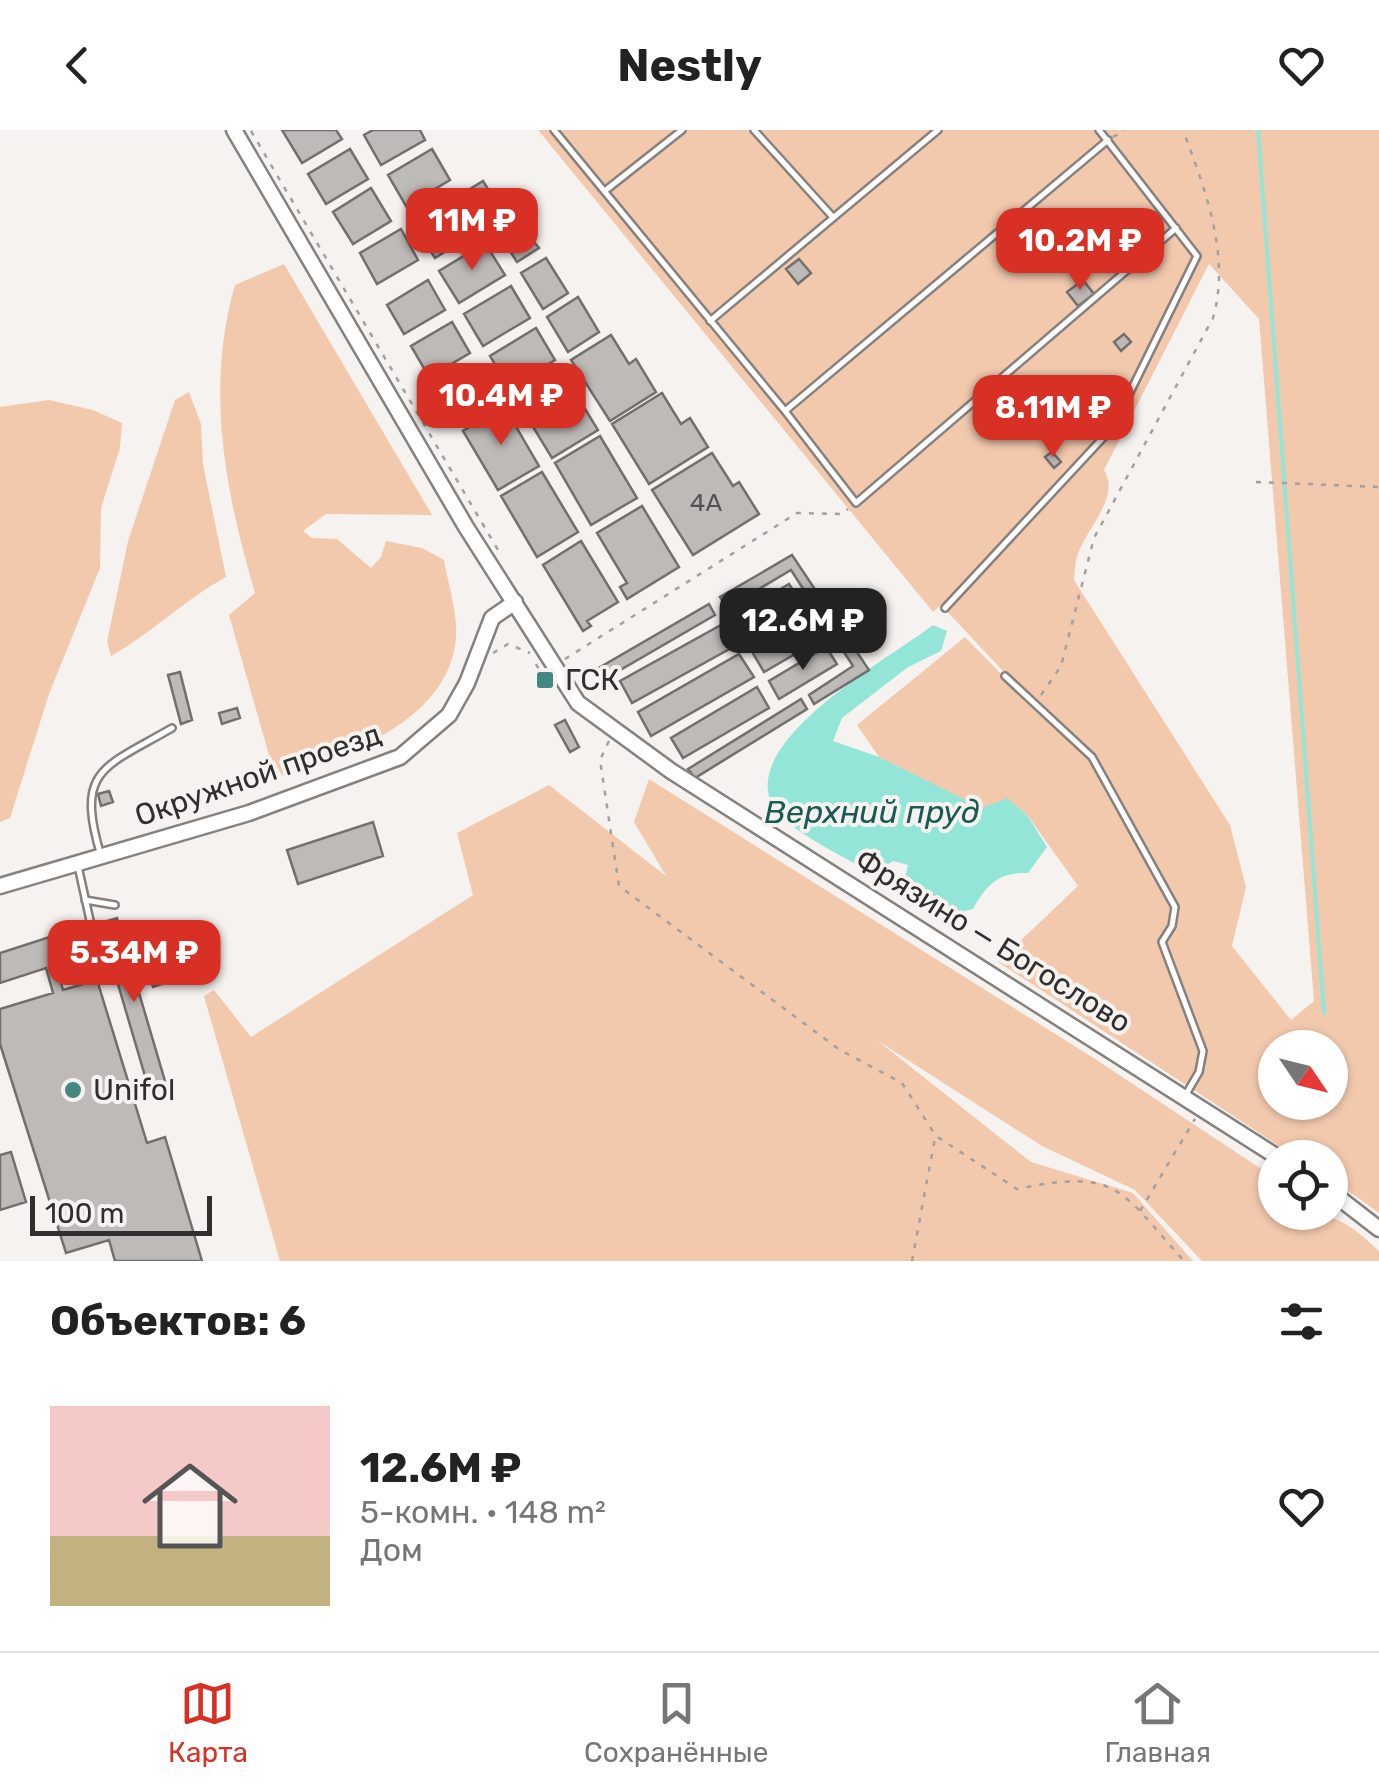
<!DOCTYPE html>
<html lang="ru">
<head>
<meta charset="utf-8">
<style>
  :root { --surface:#fff; --page:#f6f6f6; --text:#222; --muted:#767676; --line:#e0e0e0; --accent:#d93025 }
  body { margin:0; font-family:Rubik,sans-serif; background:var(--page); color:var(--text); height:100vh; display:flex; flex-direction:column; font-size:38px; white-space:nowrap }
  * { box-sizing:border-box; margin:0 }
  p { font-size:32px; color:var(--muted) }
  .icon { flex:none; width:55px; height:55px; fill:none; stroke:currentColor; stroke-width:2; stroke-linecap:round; stroke-linejoin:round }
  .map { position:relative; height:1131px; overflow:hidden }
  .details { display:flex; flex-direction:column; background:var(--surface); flex:1 }
  .details>* { flex:none }
  .needle { width:65px; rotate:125deg }
  .tools { position:absolute; left:1258px; top:900px; display:grid; gap:20px }
  .tools a { display:grid; place-items:center; width:90px; height:90px; border-radius:50%; background:var(--surface); box-shadow:0 2px 8px #0004; font-size:50px }
  .scale { position:absolute; left:30px; bottom:25px; width:182px; box-sizing:border-box; padding-left:10px; border:5px solid #302e2e; border-top:0; font-size:28px; line-height:35px; white-space:nowrap; color:#302e2e; -webkit-text-stroke:8px #f6f2f0; paint-order:stroke }
  .price { position:absolute; translate:-50% -85px; padding:0 22px; border-radius:20px; background:var(--accent); color:#fff; font-size:32px; line-height:65px; filter:drop-shadow(0 2px 5px #0008) }
  .price::after { content:''; position:absolute; left:50%; top:60px; width:30px; height:22px; margin-left:-15px; background:inherit; clip-path:polygon(0 0,100% 0,50% 100%) }
  .price.active { background:#222; color:#fff }
  ul { padding:0; list-style:none }
  li { display:flex; align-items:center; gap:30px; height:250px; padding:0 50px }
  li span { display:grid; place-items:center; flex:none; width:280px; height:200px; border-radius:0px; color:#555 }
  li>.icon { margin-inline-start:auto }
  span .icon { width:120px; height:120px; fill:#fffc; stroke-width:1 }
  li b { font-size:42px }
  h2 { display:flex; justify-content:space-between; align-items:center; height:120px; padding:0 50px; font-size:42px }
  header { display:flex; justify-content:space-between; align-items:center; height:130px; padding:0 50px; background:var(--surface); font-size:45px; font-weight:700 }
  .dock { display:flex; justify-content:space-around; align-items:center; height:140px; border-top:2px solid var(--line); background:var(--surface); font-size:28px; color:var(--muted) }
  .dock a { display:grid; justify-items:center; gap:5px }
  .dock .active { color:var(--accent) }
  .map>svg:first-child { display:block }
  .green { fill:#f3c9ae; fill-rule:evenodd }
  .water { fill:#93e5d8 }
  .lines { fill:none; stroke-linecap:round; stroke-linejoin:round }
  .stream { stroke:#93e5d8; stroke-width:4 }
  .building { fill:#bebab8; stroke:#726f6d; stroke-width:2.5 }
  .service-casing { stroke:#85817f; stroke-width:10 }
  .tertiary-casing { stroke:#85817f; stroke-width:19 }
  .path { stroke:#a3a09f; stroke-width:2.5; stroke-dasharray:5 8; stroke-linecap:butt }
  .service { stroke:#fff; stroke-width:5 }
  .tertiary { stroke:#fff; stroke-width:14 }
  .poi-dot { fill:#43887e; stroke:#f6f2f0; stroke-width:4 }
  .labels { text-anchor:middle; stroke-width:8; stroke-linejoin:round; paint-order:stroke }
  .number-label { font-size:25px; fill:#545150 }
  .poi-label { font-size:30px; fill:#302e2e; stroke:#f6f2f0; text-anchor:start }
  .street-label { font-size:30px; fill:#302e2e; stroke:#f6f2f0 }
  .water-label { font-size:32px; font-style:italic; fill:#175b53; stroke:#f6f2f0 }
</style>
</head>
<body>
<header><svg class="icon" aria-label="back" viewBox="0 0 24 24"><path d="M15 5l-7 7 7 7"/></svg>Nestly<svg class="icon" aria-label="heart" viewBox="0 0 24 24"><path d="M12 20l-8-8c-3-5 5-10 8-4 3-6 11-1 8 4z"/></svg></header>
<div class="map">
<svg width="1379" height="1131" viewBox="0 0 1379 1131">
  <rect width="100%" height="100%" fill="#f6f2f0"/>
  <path class="green" d="M538,0H1379V1083L1330,1048V1028L1296,1027L998,832L1078,756L1027,685L1008,669L982,679L879,627L857,595L965,507L1001,544L1003,541L941,475L933,482ZM1209,134L1259,189L1314,871L1291,890L1232,816L1246,757L1230,695L1074,450C1075,440 1075,428 1080,419C1090,395 1120,365 1104,340ZM1275,918H1330V972H1275Z
    M284,134L432,385L326,384L303,401L312,408L337,409L371,438L381,427L386,411L422,418L444,430C448,454 458,484 456,508C449,590 348,626 282,645L269,625L229,485L255,463C225,361 205,259 235,155Z
    M189,262L201,294L203,334L226,447C184,470 152,503 111,526L107,512L128,411L175,270Z
    M49,270L93,280L122,293L120,318L101,378L100,438L49,564L10,688L0,692V277Z
    M649,649L1092,927L1275,1048V1082C1327,1082 1340,1084 1379,1121V1131H1202L1135,1060L1042,1016L878,911L1031,1032L1133,1063L1193,1131H280L204,866L214,860L251,907L473,765L457,703L549,655L666,746L634,692Z"/>
  <path class="water" d="M933,495L947,501L941,521L908,537L842,588L833,611L879,627L982,678L1007,668L1027,685L1047,717L1028,743C999,742 987,754 973,779C944,787 924,780 902,760L908,735L893,731L873,744C845,727 811,712 786,691C710,626 891,528 933,495Z"/>
  <g class="lines">
    <path class="stream" d="M1258,0L1324,883"/>
  </g>
  <path class="building" d="M282,0H336L342,9L302,33Z
    M373,0H420L425,10L381,35L364,5Z
    M350,19L368,49L326,74L308,44Z
    M432,19L450,50L406,76L388,45Z
    M483,51L491,64L498,60L511,81L491,93L470,59Z
    M371,58L391,91L353,114L333,82Z
    M456,65L478,101L435,128L412,92Z
    M514,88L539,118L517,132L496,99Z
    M401,99L418,130L377,154L360,123Z
    M485,113L505,145L459,173L439,141Z
    M546,128L568,163L543,179L521,143Z
    M799,129L811,143L798,154L786,139Z
    M428,150L445,180L404,204L387,175Z
    M1083,150L1094,164L1078,176L1067,162Z
    M511,156L530,188L483,216L464,184Z
    M578,167L599,202L568,222L547,187Z
    M452,192L470,223L429,247L411,216Z
    M536,198L555,230L509,258L490,226Z
    M1124,204L1131,212L1121,221L1114,212Z
    M611,205L629,234L636,229L656,262L610,291L571,230Z
    M479,236L497,266L456,290L438,259Z
    M562,241L598,300L552,328L516,269Z
    M662,263L681,294L690,288L708,317L649,354L612,294Z
    M504,276L539,336L498,360L463,301Z
    M986,284L994,293L986,300L978,291Z
    M600,306L637,368L591,395L555,333Z
    M1052,322L1061,332L1054,338L1045,327Z
    M712,323L733,356L739,352L759,384L693,425L652,360Z
    M542,342L578,402L537,427L501,366Z
    M642,376L679,437L627,469L620,457L627,453L597,403Z
    M581,411L618,472L587,491L591,496L583,501L543,435Z
    M792,425L869,540L814,574L809,565L853,536L791,440L727,478L720,467Z
    M789,454L803,476L746,510L733,488Z
    M709,474L715,485L603,550L597,539Z
    M808,487L821,509L764,542L751,520Z
    M721,495L733,517L632,573L620,551Z
    M826,517L837,534L779,569L769,551Z
    M739,524L754,547L651,606L638,582Z
    M180,542L192,590L181,594L168,545Z
    M757,557L769,578L683,628L671,608Z
    M801,569L807,579L695,648L688,639Z
    M237,578L240,588L222,594L219,583Z
    M565,590L579,617L570,622L555,595Z
    M109,661L113,672L101,676L98,664Z
    M373,692L383,726L298,754L287,720Z
    M117,788L167,958L150,963L100,793Z
    M65,802L74,830L56,835L63,860L97,850L147,1013L165,1007L202,1131H115L109,1110L66,1123L0,914V879L53,863L46,838L0,853V823Z
    M170,819L180,848L153,857L143,828Z
    M11,1022L26,1072L0,1080V1025Z"/>
  <g class="lines">
    <defs>
      <path id="service" d="M554,0L785,281L856,373L1176,98
        M754,0L831,85
        M606,60L682,0
        M710,191L938,0
        M785,281L1108,10
        M945,478L1113,297L1197,126L1099,0
        M1005,546L1092,627L1175,777L1172,796L1162,812L1203,921L1199,942L1185,966
        M101,726C75,639 103,638 172,598
        M78,736L91,795
        M85,770L115,775"/>
      <path id="tertiary" d="M234,0L466,397L578,573L671,641L1279,1028
        M0,756L249,683L400,627L449,585L467,553L492,488L515,472
        M1330,1061L1379,1099"/>
    </defs>
    <use href="#service" class="service-casing"/>
    <use href="#tertiary" class="tertiary-casing"/>
    <path class="path" d="M251,1L501,425
      M1113,7L1125,0
      M1256,352L1379,357
      M493,523L508,514L530,523
      M565,529L797,383L841,384L848,379
      M536,534L545,550
      M1041,565L1061,536L1094,408L1213,188C1231,126 1205,59 1183,0
      M609,611L600,630L619,756L840,920L902,953L936,1006L1017,1059C1119,1038 1119,1059 1184,1131
      M1140,1081L1195,989
      M912,1131L935,1008"/>
    <use href="#service" class="service"/>
    <use href="#tertiary" class="tertiary"/>
  </g>
  <g class="poi-dot">
    <rect x="535" y="540" width="20" height="20" rx="5"/>
    <circle cx="73" cy="960" r="10"/>
  </g>
  <g class="labels">
    <g class="number-label">
      <text x="706" y="381">4А</text>
    </g>
    <g class="poi-label">
      <text x="565" y="560">ГСК</text>
      <text x="93" y="970">Unifol</text>
    </g>
    <g class="street-label">
      <text transform="translate(258 645) rotate(-19)" y="10">Окружной проезд</text>
      <text transform="translate(993 811) rotate(32)" y="10">Фрязино — Богослово</text>
    </g>
    <g class="water-label">
      <text x="872" y="693">Верхний пруд</text>
    </g>
  </g>
</svg>
<div class="tools">
<a><svg class="needle" viewBox="-14 -14 28 28"><path d="M0-13l5 13h-10z" fill="#e53935"/><path d="M0 13l5-13h-10z" fill="#767676"/></svg></a>
<a><svg class="icon" aria-label="locate" viewBox="0 0 24 24"><circle cx="12" cy="12" r="6"/><path d="M12 2v4M12 18v4M2 12h4M18 12h4"/></svg></a>
</div>
<div class="scale">100 m</div>
<b class="price" style="left:472px;top:143px">11M ₽</b>
<b class="price" style="left:1080px;top:163px">10.2M ₽</b>
<b class="price" style="left:501px;top:318px">10.4M ₽</b>
<b class="price" style="left:1053px;top:330px">8.11M ₽</b>
<b class="price active" style="left:803px;top:543px">12.6M ₽</b>
<b class="price" style="left:134px;top:875px">5.34M ₽</b>
</div>
<section class="details">
<h2>Объектов: 6<svg class="icon" aria-label="filters" viewBox="0 0 24 24"><path d="M4 7h16M4 17h16"/><circle cx="9" cy="7" r="2"/><circle cx="15" cy="17" r="2"/></svg></h2>
<ul>
<li><span style="background:linear-gradient(#f6c9c9 65%,#c2b280 0)"><svg class="icon" aria-label="home" viewBox="0 0 24 24"><path d="M3 11l9-7 9 7M6 9v11h12V9"/></svg></span><div><b>12.6M ₽</b><p>5-комн. · 148 m²</p><p>Дом</p></div><svg class="icon" aria-label="heart" viewBox="0 0 24 24"><path d="M12 20l-8-8c-3-5 5-10 8-4 3-6 11-1 8 4z"/></svg></li>
</ul>
</section>
<nav class="dock">
<a class="active"><svg class="icon" aria-label="map" viewBox="0 0 24 24"><path d="M3 6l6-2 6 2 6-2v14l-6 2-6-2-6 2zM9 4v14M15 6v14"/></svg>Карта</a>
<a><svg class="icon" aria-label="saved" viewBox="0 0 24 24"><path d="M7 4h10v16l-5-4-5 4z"/></svg>Сохранённые</a>
<a><svg class="icon" aria-label="home" viewBox="0 0 24 24"><path d="M3 11l9-7 9 7M6 9v11h12V9"/></svg>Главная</a>
</nav>
</body>
</html>
